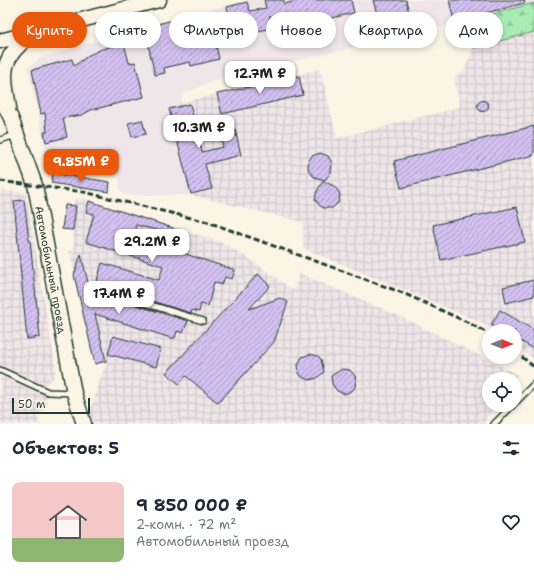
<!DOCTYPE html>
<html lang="ru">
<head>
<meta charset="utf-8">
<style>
  :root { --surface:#fff; --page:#f6f6f7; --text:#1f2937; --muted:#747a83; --line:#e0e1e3; --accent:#ea580c }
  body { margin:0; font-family:"Shantell Sans",sans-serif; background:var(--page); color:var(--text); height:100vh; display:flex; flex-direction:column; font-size:15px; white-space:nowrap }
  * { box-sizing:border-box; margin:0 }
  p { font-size:13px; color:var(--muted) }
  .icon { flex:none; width:22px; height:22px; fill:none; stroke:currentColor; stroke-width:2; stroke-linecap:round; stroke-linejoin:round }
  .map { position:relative; height:424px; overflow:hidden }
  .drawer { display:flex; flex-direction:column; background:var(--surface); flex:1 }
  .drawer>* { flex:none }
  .hud { position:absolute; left:12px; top:12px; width:510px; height:36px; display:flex; gap:8px }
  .needle { width:26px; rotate:90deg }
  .tools { position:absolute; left:482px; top:324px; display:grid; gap:8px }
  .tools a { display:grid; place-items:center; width:40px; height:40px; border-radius:50%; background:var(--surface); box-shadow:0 2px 6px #0003; font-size:20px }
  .scale { position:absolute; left:12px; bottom:10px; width:78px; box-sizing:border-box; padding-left:4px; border:2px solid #1f3d34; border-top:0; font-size:11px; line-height:14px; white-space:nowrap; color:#1f3d34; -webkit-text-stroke:3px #fcf5e5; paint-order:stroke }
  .price { position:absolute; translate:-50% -34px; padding:0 9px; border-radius:8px; background:#fff; color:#222; font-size:13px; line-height:26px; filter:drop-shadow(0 1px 2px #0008) }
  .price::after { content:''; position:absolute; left:50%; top:24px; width:12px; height:9px; margin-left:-6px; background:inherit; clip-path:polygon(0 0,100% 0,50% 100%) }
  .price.on { background:var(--accent); color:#fff }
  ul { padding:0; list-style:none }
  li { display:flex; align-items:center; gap:12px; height:100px; padding:0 12px }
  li+li { border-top:1px solid var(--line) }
  li span { display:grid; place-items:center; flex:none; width:112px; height:80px; border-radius:8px; color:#555 }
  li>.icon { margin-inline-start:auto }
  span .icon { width:48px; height:48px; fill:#fffc; stroke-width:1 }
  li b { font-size:17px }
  h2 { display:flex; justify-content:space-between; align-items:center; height:48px; padding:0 12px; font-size:17px }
  .chip { padding:0 14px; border-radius:18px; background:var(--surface); box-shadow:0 2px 6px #0003; font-size:14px; line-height:36px }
  .chip.on { background:var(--accent); color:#fff }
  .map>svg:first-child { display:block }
  .built { fill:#f0e5e9 }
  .industrial { fill:url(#industrial-grid) }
  .forest { fill:url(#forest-firs); stroke:#649474 }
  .building { fill:url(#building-hatch); stroke:#1f3d34 }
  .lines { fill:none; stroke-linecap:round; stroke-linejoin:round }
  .service-casing { stroke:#1f3d34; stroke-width:8 }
  .secondary-casing { stroke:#1f3d34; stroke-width:17 }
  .service { stroke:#fcf5e5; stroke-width:5 }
  .secondary { stroke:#fcf5e5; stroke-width:14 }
  .rail { stroke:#1f3d34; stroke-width:3; stroke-dasharray:6 3; stroke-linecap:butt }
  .labels { text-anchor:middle; stroke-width:3.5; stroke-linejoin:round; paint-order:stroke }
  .street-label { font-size:11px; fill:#1f3d34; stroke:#fcf5e5 }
</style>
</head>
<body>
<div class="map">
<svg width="534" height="424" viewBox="0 0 534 424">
  <defs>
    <pattern id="industrial-grid" width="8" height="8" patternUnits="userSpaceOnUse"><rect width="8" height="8" fill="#f0e5e9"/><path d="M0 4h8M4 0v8" fill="none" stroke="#cdc5c8"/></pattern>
    <pattern id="forest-firs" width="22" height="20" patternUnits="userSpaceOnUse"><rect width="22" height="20" fill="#a9ebb4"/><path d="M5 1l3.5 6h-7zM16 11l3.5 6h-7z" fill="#91ca9b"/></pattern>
    <pattern id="building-hatch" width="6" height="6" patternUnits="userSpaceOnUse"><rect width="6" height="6" fill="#d4c0f1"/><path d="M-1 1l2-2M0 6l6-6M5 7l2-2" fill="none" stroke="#ab9dc4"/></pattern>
  </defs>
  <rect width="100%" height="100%" fill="#fcf5e5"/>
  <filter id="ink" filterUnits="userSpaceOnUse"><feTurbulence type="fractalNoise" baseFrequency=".025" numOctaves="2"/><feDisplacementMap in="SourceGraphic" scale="8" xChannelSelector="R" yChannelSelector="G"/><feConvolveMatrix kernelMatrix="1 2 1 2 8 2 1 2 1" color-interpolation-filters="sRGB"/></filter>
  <g filter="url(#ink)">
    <path class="built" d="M247,0H534V3L459,23L317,56L224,77L184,93L180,103L169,109L191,195H128L124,194L120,191L119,177L115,171L107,168L48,161L28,68L40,58L143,27Z"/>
    <path class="industrial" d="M534,32V359L515,346V331H494L487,326L459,313L303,248V222L191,195L169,109L180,103L320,69L337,138L460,107L454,78L465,70L473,48Z
      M0,190L26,193L56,370L54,377L45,385L0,365Z
      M82,198L220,242L247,257L293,290L300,274L313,279L406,319L517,374L515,379H489V405H496L483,424H95L89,413L106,362L95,364L69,250L74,252L73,230L62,229L65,205H72L76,199Z
      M0,376L47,397V407L37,416L40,424H0Z"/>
    <path class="forest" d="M534,3V32L473,48L459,23Z"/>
    <path class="building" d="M264,0H284V4L300,0H351L354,13L318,21L317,15L288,22L286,13L269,17L272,28L215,41L219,59L191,66L190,62L164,68L165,73L155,75L144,27L208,12L209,21L229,16L227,7L247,2L250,11L266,8Z
      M373,0H406L411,21L381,28Z
      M449,0H524L525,3L454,21Z
      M124,43L129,63L135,62L144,97L91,110L82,115L63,118L67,137L46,142L44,132H47L45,113L41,114L32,70L72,59L74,66L89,55L102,49Z
      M299,76L303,95L222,114L217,94Z
      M477.5 106a5.5 5.5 0 1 1 11 0a5.5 5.5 0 1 1-11 0Z
      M190,104L202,152L223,147L220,133L235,129L241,155L205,164L212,189L191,194L169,109Z
      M142,120L146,134L132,137L128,123Z
      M534,126V155L401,188L394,161Z
      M320,153L328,156L332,163L331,172L325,180L314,177L309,171L308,167L309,160L312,156Z
      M53,173L110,182L109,192L51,183Z
      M323,181L334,186L339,192L340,196L338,203L332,208H324L320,206L315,199L317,191Z
      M24,200L29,240H30L40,337L27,339L14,201Z
      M89,201L173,228L172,234L136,225L133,237L235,270L232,279L225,277L222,285L214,282L208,306L201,304L199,312L192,310L191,313L96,284L102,263L159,280L163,266L86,242L94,214L86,212Z
      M65,205L76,206L73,230L62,229Z
      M517,207L525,242L441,260L433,225Z
      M81,254L92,299L94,292L188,321L183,333L177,331L175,338H171L95,314L106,361L95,364L74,275Z
      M258,274L270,286L249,309L280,298L288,302L274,342L218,403L186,376L179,384L166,373Z
      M534,280V296L506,303L503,287Z
      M500,310L534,330V349L515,338V331H502L491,325Z
      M113,336L161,349L156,367L108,354Z
      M310,354L318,356L321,359L324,372L317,378L309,380L302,377L299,373L298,365L302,357Z
      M342,369L350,370L355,376L356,380L355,387L353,390L345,394L337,391L332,384L331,376Z"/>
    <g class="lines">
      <defs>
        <path id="service" d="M0,140L16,135
          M95,288L203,321
          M0,370L48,392L73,393
          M515,403L534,384
          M494,424L513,405"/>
        <g id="secondary">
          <path d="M0,41L159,0"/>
          <path id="s1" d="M0,96L11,118L35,185L74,393L84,424"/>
          <path d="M9,107C3,73 0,58 29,37"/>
        </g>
      </defs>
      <use href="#service" class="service-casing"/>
      <use href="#secondary" class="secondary-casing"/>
      <use href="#service" class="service"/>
      <use href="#secondary" class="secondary"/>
      <path class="rail" d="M0,181L84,192L208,222L403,293L467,322L489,334
        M515,351L534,367"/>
    </g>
  </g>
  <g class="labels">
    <g class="street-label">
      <text dy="4" stroke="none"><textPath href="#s1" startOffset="182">Автомобильный проезд</textPath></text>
    </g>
  </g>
</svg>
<div class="tools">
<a><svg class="needle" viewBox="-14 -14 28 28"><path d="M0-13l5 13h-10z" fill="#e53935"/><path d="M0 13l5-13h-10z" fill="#747a83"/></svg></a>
<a><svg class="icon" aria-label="locate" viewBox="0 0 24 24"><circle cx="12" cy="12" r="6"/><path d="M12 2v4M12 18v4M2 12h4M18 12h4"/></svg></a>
</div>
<div class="scale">50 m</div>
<b class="price" style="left:260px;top:95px">12.7M ₽</b>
<b class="price" style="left:199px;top:149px">10.3M ₽</b>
<b class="price on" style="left:81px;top:183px">9.85M ₽</b>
<b class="price" style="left:152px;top:263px">29.2M ₽</b>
<b class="price" style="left:119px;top:315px">17.4M ₽</b>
<div class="hud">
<a class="chip on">Купить</a>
<a class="chip">Снять</a>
<a class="chip">Фильтры</a>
<a class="chip">Новое</a>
<a class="chip">Квартира</a>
<a class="chip">Дом</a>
</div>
</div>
<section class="drawer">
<h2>Объектов: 5<svg class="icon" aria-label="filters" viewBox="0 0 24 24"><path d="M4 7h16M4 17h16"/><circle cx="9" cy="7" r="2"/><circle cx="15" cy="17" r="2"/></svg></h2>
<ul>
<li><span style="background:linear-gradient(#f6c9c9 70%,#8fb573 0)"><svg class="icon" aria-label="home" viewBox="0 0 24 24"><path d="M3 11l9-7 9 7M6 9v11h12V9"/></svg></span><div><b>9 850 000 ₽</b><p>2-комн. · 72 m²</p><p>Автомобильный проезд</p></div><svg class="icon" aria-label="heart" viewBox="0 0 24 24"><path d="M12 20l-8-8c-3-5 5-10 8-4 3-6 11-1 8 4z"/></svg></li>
</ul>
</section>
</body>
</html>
